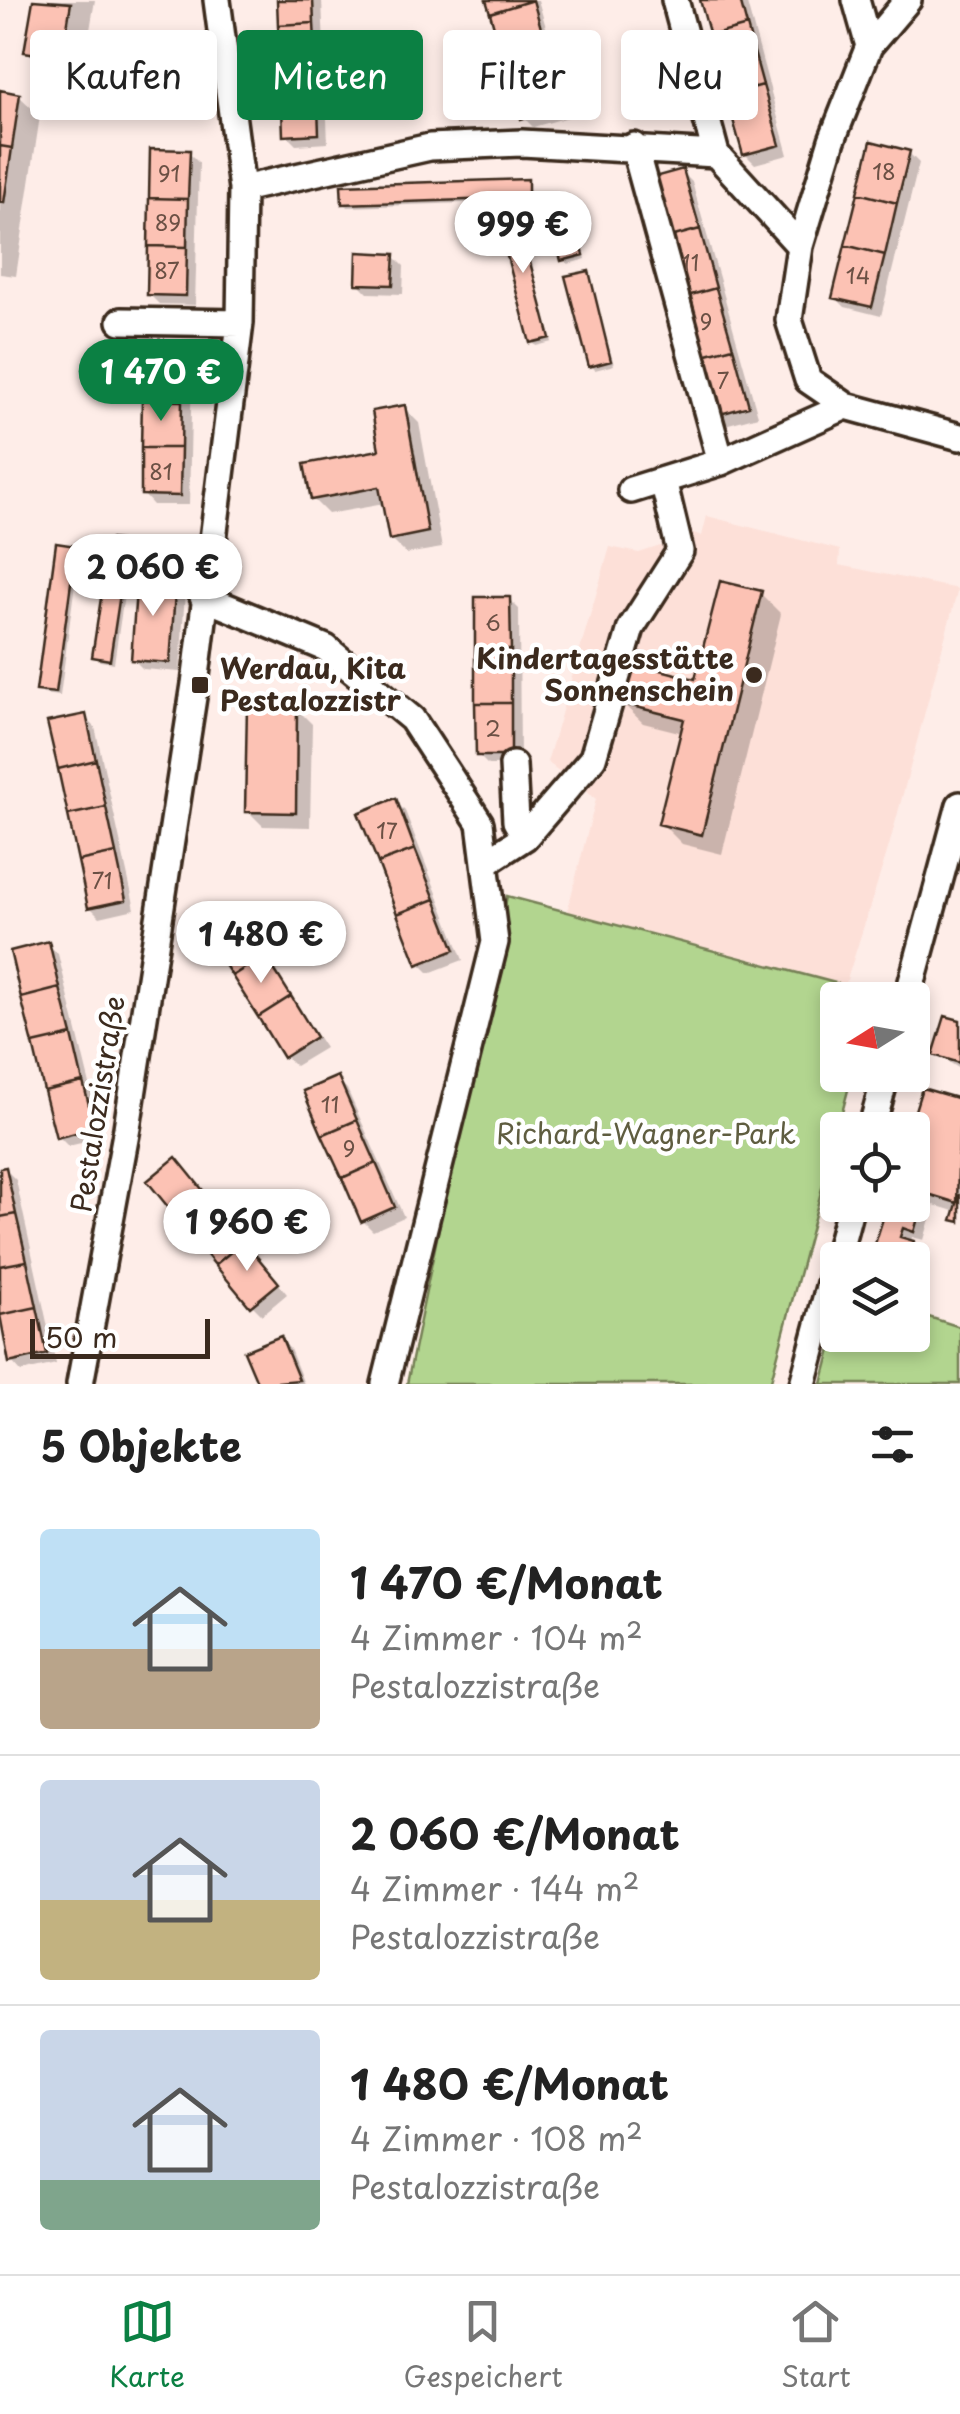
<!DOCTYPE html>
<html lang="de">
<head>
<meta charset="utf-8">
<style>
  :root { --surface:#fff; --page:#f6f6f6; --text:#222; --muted:#767676; --line:#e0e0e0; --accent:#0b8043 }
  body { margin:0; font-family:"Playpen Sans",sans-serif; background:var(--page); color:var(--text); height:100vh; display:flex; flex-direction:column; font-size:38px; white-space:nowrap }
  * { box-sizing:border-box; margin:0 }
  p { font-size:32px; color:var(--muted) }
  .icon { flex:none; width:55px; height:55px; fill:none; stroke:currentColor; stroke-width:2; stroke-linecap:round; stroke-linejoin:round }
  .map { position:relative; height:1384px; overflow:hidden }
  .panel { display:flex; flex-direction:column; background:var(--surface); flex:1 }
  .panel>* { flex:none }
  .banner { position:absolute; left:30px; top:30px; width:900px; height:90px; display:flex; gap:20px }
  .needle { width:65px; rotate:259deg }
  .controls { position:absolute; left:820px; top:982px; display:grid; gap:20px }
  .controls a { display:grid; place-items:center; width:110px; height:110px; border-radius:10px; background:var(--surface); box-shadow:0 5px 15px #0003; font-size:50px }
  .scale { position:absolute; left:30px; bottom:25px; width:180px; box-sizing:border-box; padding-left:10px; border:5px solid #3b2a1e; border-top:0; font-size:28px; line-height:35px; white-space:nowrap; color:#3b2a1e; -webkit-text-stroke:8px #fff; paint-order:stroke }
  .price { position:absolute; translate:-50% -85px; padding:0 22px; border-radius:35px; background:#fff; color:#222; font-size:32px; line-height:65px; filter:drop-shadow(0 2px 5px #0008) }
  .price::after { content:''; position:absolute; left:50%; top:60px; width:30px; height:22px; margin-left:-15px; background:inherit; clip-path:polygon(0 0,100% 0,50% 100%) }
  .price.active { background:var(--accent); color:#fff }
  ul { padding:0; list-style:none }
  li { display:flex; align-items:center; gap:30px; height:250px; padding:0 40px }
  li+li { border-top:2px solid var(--line) }
  li span { display:grid; place-items:center; flex:none; width:280px; height:200px; border-radius:10px; color:#555 }
  li>.icon { margin-inline-start:auto }
  span .icon { width:120px; height:120px; fill:#fffc; stroke-width:1 }
  li b { font-size:42px }
  h2 { display:flex; justify-content:space-between; align-items:center; height:120px; padding:0 40px; font-size:42px }
  .tag { padding:0 35px; border-radius:10px; background:var(--surface); box-shadow:0 5px 15px #0003; font-size:35px; line-height:90px }
  .tag.active { background:var(--accent); color:#fff }
  .tabs { display:flex; justify-content:space-around; align-items:center; height:140px; border-top:2px solid var(--line); background:var(--surface); font-size:28px; color:var(--muted) }
  .tabs a { display:grid; justify-items:center; gap:5px }
  .tabs .active { color:var(--accent) }
  .map>svg:first-child { display:block }
  .built { fill:#fde0d8 }
  .green { fill:#b2d58f; stroke:#768056; stroke-width:2.5 }
  .shadow { fill:#0003 }
  .building { fill:#fcc2b4; stroke:#3b2a1e; stroke-width:2.5 }
  .lines { fill:none; stroke-linecap:round; stroke-linejoin:round }
  .minor-casing { stroke:#3b2a1e; stroke-width:32 }
  .minor { stroke:#fff; stroke-width:25 }
  .poi-dot { fill:#3b2a1e; stroke:#fff; stroke-width:4 }
  .labels { text-anchor:middle; stroke-width:9; stroke-linejoin:round; paint-order:stroke }
  .number-label { font-size:22px; fill:#6b5044 }
  .poi-label { font-size:28px; font-weight:bold; fill:#3b2a1e; stroke:#fff; text-anchor:end }
  .street-label { font-size:28px; fill:#3b2a1e; stroke:#fff }
  .park-label { font-size:28px; fill:#5f5d40; stroke:#fff }
</style>
</head>
<body>
<div class="map">
<svg width="960" height="1384" viewBox="0 0 960 1384">
  <rect width="100%" height="100%" fill="#feede8"/>
  <filter id="ink" filterUnits="userSpaceOnUse"><feTurbulence type="fractalNoise" baseFrequency=".01" numOctaves="2"/><feDisplacementMap in="SourceGraphic" scale="20" xChannelSelector="R" yChannelSelector="G"/><feConvolveMatrix kernelMatrix="1 2 1 2 8 2 1 2 1" color-interpolation-filters="sRGB"/></filter>
  <g filter="url(#ink)">
    <path class="built" d="M707,516L840,550L839,565L958,589L889,846L845,986L567,912L596,799L547,762L610,547L639,553L676,541L682,529L702,536Z"/>
    <path class="green" d="M507,896L873,993L871,1000H838V1075H852L770,1384H407Z
      M913,1312L960,1327V1384H822L837,1327L838,1335H912Z"/>
    <path class="shadow" d="M35,0H95L82,78L48,72L27,51Z
      M279,0H322L328,143L296,145L286,135Z
      M489,0H538L572,116L533,127L523,117Z
      M703,0H746L788,155L755,164L745,154Z
      M0,93L19,96L40,116L16,276L0,274Z
      M189,153L199,163L195,305L159,304L149,294Z
      M909,153L919,163L881,316L845,307L835,297Z
      M682,172L692,182L758,416L725,425L715,415Z
      M527,182L532,201L348,207L344,203Z
      M568,199L586,259L568,264L563,259Z
      M515,212L552,342L536,346L532,341Z
      M394,256L404,266L403,294L368,293L358,283Z
      M588,273L614,365L595,370L591,365Z
      M182,356L192,366L189,505H153L143,494Z
      M404,408L419,423L442,548L406,554L391,539L384,504L328,514L313,499L382,452Z
      M127,544L131,548L114,663L100,661L95,657Z
      M75,549L79,553L60,696L43,694L39,690Z
      M175,581L185,591L180,672L143,669L133,659Z
      M761,594L781,614L722,854L682,844L661,823L683,733L643,723L622,703L697,682Z
      M509,599L519,609L520,765H488L478,755Z
      M296,708L312,724L310,827L263,826L248,811Z
      M85,717L95,727L135,909L100,917L90,907Z
      M395,801L405,811L463,960L429,973L419,963Z
      M239,917L325,1048L295,1066L285,1056Z
      M48,944L58,954L103,1138L68,1146L58,1136Z
      M960,1023V1069L936,1054Z
      M337,1079L347,1089L404,1217L373,1231L363,1221Z
      M923,1091L960,1102V1223L955,1219L957,1212L934,1205L924,1240L912,1237L911,1242L922,1253L915,1281L912,1260H873L889,1205H912V1130Z
      M6,1170L16,1180L56,1364L21,1372L11,1361L0,1310V1171Z
      M186,1170L287,1294L262,1315L252,1305Z
      M280,1339L290,1349L304,1384H260L247,1352Z"/>
    <path class="building" d="M33,0L71,3L62,58L24,52Z
      M277,0H313L314,23L278,25Z
      M486,0H533L490,13Z
      M533,0L548,53L505,66L490,13Z
      M700,0H740L747,26L710,36Z
      M314,23L317,78L281,80L278,25Z
      M747,26L763,85L726,95L710,36Z
      M548,53L563,107L521,119L505,66Z
      M317,78L319,134L283,136L281,80Z
      M763,85L780,145L743,155L726,95Z
      M0,90L20,94L12,148L0,146Z
      M871,141L910,151L897,203L858,193Z
      M0,146L12,148L4,203L0,202Z
      M150,149L190,150L188,199L149,198Z
      M683,169L700,229L663,239L647,179Z
      M528,179V198L342,204L341,185Z
      M858,193L897,203L885,255L845,245Z
      M568,196L584,255L561,261L546,202Z
      M149,198L188,199L187,247L148,246Z
      M516,209L550,338L530,343L496,215Z
      M700,229L716,288L680,298L663,239Z
      M845,245L885,255L872,307L832,298Z
      M148,246L187,247L186,296L147,295Z
      M357,252L395,254L393,285L356,284Z
      M589,271L611,361L589,367L565,276Z
      M716,288L733,347L696,357L680,298Z
      M733,347L749,406L713,416L696,357Z
      M143,352L183,353L182,401L142,400Z
      M142,400L182,401L181,448H141Z
      M405,405L428,532L389,540L379,487L311,500L304,464L379,450L372,411Z
      M141,448H181L180,496L141,495Z
      M110,539L128,541L110,660L92,657Z
      M56,543L76,546L56,693L36,691Z
      M137,575L176,578L170,663L131,660Z
      M720,581L762,591L702,835L658,824L684,719L620,703L630,662L695,679Z
      M475,597H510L511,650H475Z
      M475,650H511V703H475Z
      M475,703H511V756H476Z
      M247,705L297,706L296,813L245,812Z
      M86,714L96,760L58,769L47,722Z
      M96,760L106,807L68,815L58,769Z
      M396,798L415,849L378,863L358,813Z
      M106,807L116,853L78,861L68,815Z
      M415,849L435,899L397,914L378,863Z
      M116,853L126,900L88,908L78,861Z
      M435,899L455,950L417,965L397,914Z
      M240,914L265,955L232,976L206,935Z
      M49,941L60,988L21,998L10,951Z
      M265,955L291,996L258,1017L232,976Z
      M60,988L72,1035L33,1044L21,998Z
      M291,996L316,1037L283,1058L258,1017Z
      M945,1016L960,1020V1063L933,1055Z
      M72,1035L83,1082L44,1091L33,1044Z
      M338,1076L357,1120L322,1135L303,1091Z
      M83,1082L95,1128L56,1138L44,1091Z
      M922,1088L960,1099L957,1203L912,1189V1130H909Z
      M357,1120L376,1163L342,1178L322,1135Z
      M176,1157L210,1199L181,1223L147,1181Z
      M376,1163L395,1207L361,1222L342,1178Z
      M6,1167L16,1214L0,1217V1168Z
      M912,1189L925,1193L918,1218L886,1209L912,1205Z
      M960,1194V1222L952,1220Z
      M210,1199L244,1241L215,1265L181,1223Z
      M886,1209L918,1218L914,1232L903,1228L900,1237L914,1241L908,1260H870Z
      M16,1214L27,1261L0,1266V1217Z
      M244,1241L279,1283L250,1307L215,1265Z
      M27,1261L37,1307L0,1315V1266Z
      M37,1307L47,1354L9,1363L0,1315Z
      M281,1336L299,1380L258,1384L244,1351Z"/>
    <g class="lines">
      <defs>
        <path id="minor" d="M675,0L716,154
          M856,0L869,46
          M908,0L869,46L832,140L800,246L789,320L808,380L846,406L960,437
          M634,146L721,462
          M242,189L430,147L522,143L716,154L800,246
          M121,321L240,323
          M631,490L721,462L846,406
          M203,597L326,648L412,719L480,823L495,942L385,1384
          M525,837L593,758L631,628L680,551L663,480
          M485,863L525,837L516,821L513,765
          M907,1000L960,805
          M871,1130L886,1075
          M80,1384L127,1128L195,684L240,323L242,189L217,0
          M803,1384L851,1205"/>
      </defs>
      <use href="#minor" class="minor-casing"/>
      <use href="#minor" class="minor"/>
    </g>
  </g>
  <g class="poi-dot">
    <circle cx="754" cy="675" r="10"/>
    <rect x="190" y="675" width="20" height="20" rx="5"/>
  </g>
  <g class="labels">
    <g class="number-label">
      <text x="884" y="180">18</text>
      <text x="169" y="182">91</text>
      <text x="168" y="231">89</text>
      <text x="690" y="271">11</text>
      <text x="167" y="279">87</text>
      <text x="858" y="284">14</text>
      <text x="706" y="330">9</text>
      <text x="723" y="389">7</text>
      <text x="161" y="480">81</text>
      <text x="493" y="631">6</text>
      <text x="493" y="737">2</text>
      <text x="387" y="839">17</text>
      <text x="102" y="889">71</text>
      <text x="330" y="1113">11</text>
      <text x="349" y="1157">9</text>
    </g>
    <g class="poi-label">
      <text x="734" y="669">Kindertagesstätte<tspan x="734" dy="32">Sonnenschein</tspan></text>
      <text x="220" y="679" text-anchor="start">Werdau, Kita<tspan x="220" dy="32">Pestalozzistr</tspan></text>
    </g>
    <g class="street-label">
      <text transform="translate(98 1104) rotate(-81)" y="10">Pestalozzistraße</text>
    </g>
    <g class="park-label">
      <text x="646" y="1144">Richard-Wagner-Park</text>
    </g>
  </g>
</svg>
<div class="controls">
<a><svg class="needle" viewBox="-14 -14 28 28"><path d="M0-13l5 13h-10z" fill="#e53935"/><path d="M0 13l5-13h-10z" fill="#767676"/></svg></a>
<a><svg class="icon" aria-label="locate" viewBox="0 0 24 24"><circle cx="12" cy="12" r="6"/><path d="M12 2v4M12 18v4M2 12h4M18 12h4"/></svg></a>
<a><svg class="icon" aria-label="layers" viewBox="0 0 24 24"><path d="M12 4l9 5-9 5-9-5zM3 14l9 5 9-5"/></svg></a>
</div>
<div class="scale">50 m</div>
<b class="price" style="left:523px;top:276px">999 €</b>
<b class="price active" style="left:161px;top:424px">1 470 €</b>
<b class="price" style="left:153px;top:619px">2 060 €</b>
<b class="price" style="left:261px;top:986px">1 480 €</b>
<b class="price" style="left:247px;top:1274px">1 960 €</b>
<div class="banner">
<a class="tag">Kaufen</a>
<a class="tag active">Mieten</a>
<a class="tag">Filter</a>
<a class="tag">Neu</a>
</div>
</div>
<section class="panel">
<h2>5 Objekte<svg class="icon" aria-label="filters" viewBox="0 0 24 24"><path d="M4 7h16M4 17h16"/><circle cx="9" cy="7" r="2"/><circle cx="15" cy="17" r="2"/></svg></h2>
<ul>
<li><span style="background:linear-gradient(#bfe0f5 60%,#b9a48a 0)"><svg class="icon" aria-label="home" viewBox="0 0 24 24"><path d="M3 11l9-7 9 7M6 9v11h12V9"/></svg></span><div><b>1 470 €/Monat</b><p>4 Zimmer · 104 m²</p><p>Pestalozzistraße</p></div></li>
<li><span style="background:linear-gradient(#c9d6e8 60%,#c2b280 0)"><svg class="icon" aria-label="home" viewBox="0 0 24 24"><path d="M3 11l9-7 9 7M6 9v11h12V9"/></svg></span><div><b>2 060 €/Monat</b><p>4 Zimmer · 144 m²</p><p>Pestalozzistraße</p></div></li>
<li><span style="background:linear-gradient(#c9d6e8 75%,#7fa58c 0)"><svg class="icon" aria-label="home" viewBox="0 0 24 24"><path d="M3 11l9-7 9 7M6 9v11h12V9"/></svg></span><div><b>1 480 €/Monat</b><p>4 Zimmer · 108 m²</p><p>Pestalozzistraße</p></div></li>
</ul>
</section>
<nav class="tabs">
<a class="active"><svg class="icon" aria-label="map" viewBox="0 0 24 24"><path d="M3 6l6-2 6 2 6-2v14l-6 2-6-2-6 2zM9 4v14M15 6v14"/></svg>Karte</a>
<a><svg class="icon" aria-label="saved" viewBox="0 0 24 24"><path d="M7 4h10v16l-5-4-5 4z"/></svg>Gespeichert</a>
<a><svg class="icon" aria-label="home" viewBox="0 0 24 24"><path d="M3 11l9-7 9 7M6 9v11h12V9"/></svg>Start</a>
</nav>
</body>
</html>
